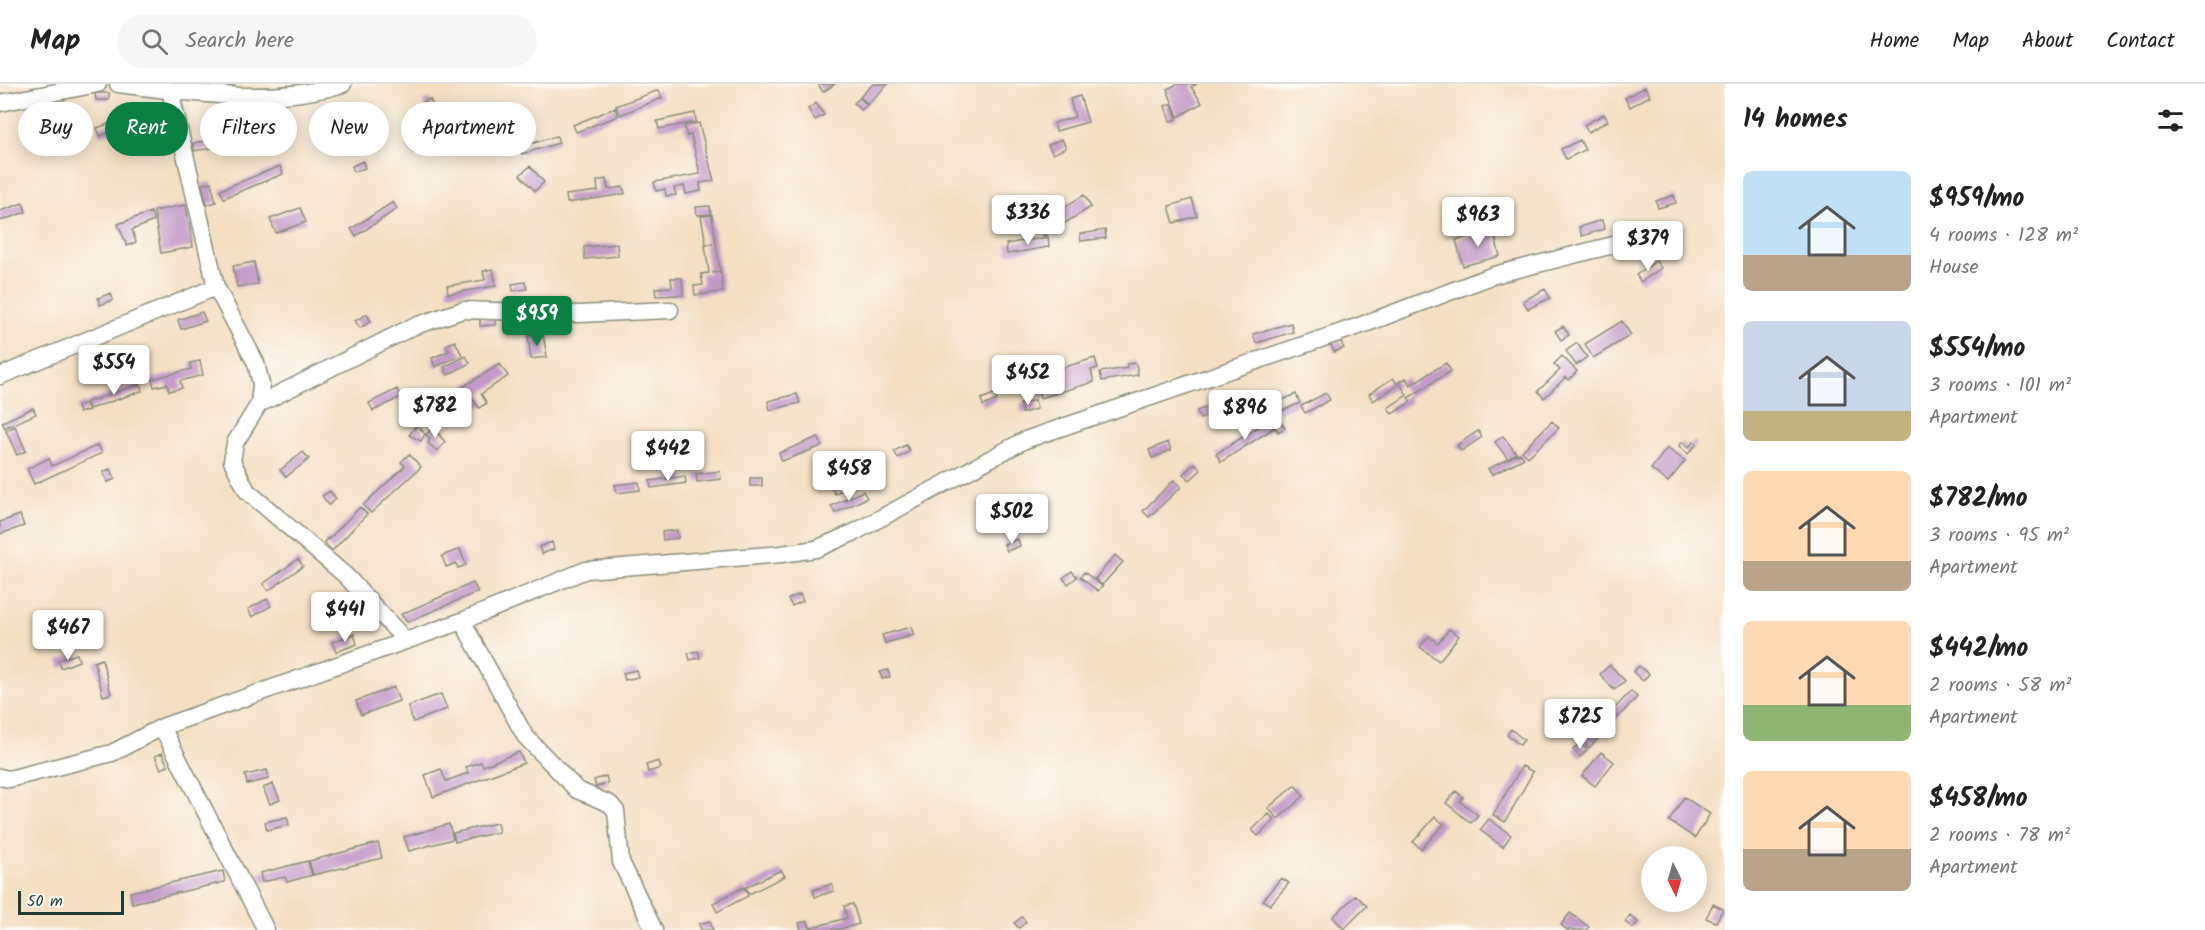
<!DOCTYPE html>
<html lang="en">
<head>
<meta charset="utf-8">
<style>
  :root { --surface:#fff; --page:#f6f6f6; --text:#222; --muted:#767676; --line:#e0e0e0; --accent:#0b8043 }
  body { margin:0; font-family:Kalam,sans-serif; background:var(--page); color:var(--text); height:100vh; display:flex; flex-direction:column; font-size:22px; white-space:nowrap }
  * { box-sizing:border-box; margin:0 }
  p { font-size:20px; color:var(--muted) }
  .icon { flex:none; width:33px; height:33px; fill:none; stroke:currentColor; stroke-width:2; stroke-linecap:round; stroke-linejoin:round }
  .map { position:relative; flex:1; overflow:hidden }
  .panel { display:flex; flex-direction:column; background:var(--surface); width:480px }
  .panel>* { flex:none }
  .guide { position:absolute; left:18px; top:18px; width:570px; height:54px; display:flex; gap:12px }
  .needle { width:39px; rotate:175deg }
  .buttons { position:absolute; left:1641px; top:762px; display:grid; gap:12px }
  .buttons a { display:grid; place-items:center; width:66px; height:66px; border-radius:50%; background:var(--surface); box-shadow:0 3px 15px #0003; font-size:30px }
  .scale { position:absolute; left:18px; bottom:15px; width:106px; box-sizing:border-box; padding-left:6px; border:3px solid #1f3d34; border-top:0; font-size:16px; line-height:21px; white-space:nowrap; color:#1f3d34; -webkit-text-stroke:4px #fdfcf7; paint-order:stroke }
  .price { position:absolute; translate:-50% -51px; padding:0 14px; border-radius:6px; background:#fff; color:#222; font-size:20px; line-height:39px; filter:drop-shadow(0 2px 3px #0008) }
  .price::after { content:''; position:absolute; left:50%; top:36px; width:18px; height:14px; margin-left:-9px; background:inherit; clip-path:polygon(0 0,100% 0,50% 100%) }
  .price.selected { background:var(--accent); color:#fff }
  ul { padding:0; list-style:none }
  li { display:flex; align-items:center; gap:18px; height:150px; padding:0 18px }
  li span { display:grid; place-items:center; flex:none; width:168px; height:120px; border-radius:9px; color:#555 }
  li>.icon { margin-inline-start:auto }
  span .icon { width:72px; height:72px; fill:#fffc; stroke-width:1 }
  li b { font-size:26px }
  h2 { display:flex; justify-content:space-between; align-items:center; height:72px; padding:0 18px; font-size:26px }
  .tag { padding:0 21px; border-radius:27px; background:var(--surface); box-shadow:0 3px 15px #0003; font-size:21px; line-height:54px }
  .tag.selected { background:var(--accent); color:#fff }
  header { display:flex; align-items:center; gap:36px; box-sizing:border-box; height:84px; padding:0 30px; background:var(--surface); border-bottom:2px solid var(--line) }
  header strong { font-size:28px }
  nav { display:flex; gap:33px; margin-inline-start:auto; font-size:21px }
  .search { width:420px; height:54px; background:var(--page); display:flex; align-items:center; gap:15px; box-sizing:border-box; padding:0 21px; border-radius:33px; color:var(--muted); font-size:22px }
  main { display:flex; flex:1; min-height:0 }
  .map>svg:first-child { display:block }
  .building { fill:#c39ac9 }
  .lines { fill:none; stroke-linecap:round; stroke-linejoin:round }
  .minor-casing { stroke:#8a8e7c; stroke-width:19 }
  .minor { stroke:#fff; stroke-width:16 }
</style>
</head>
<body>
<header>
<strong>Map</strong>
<div class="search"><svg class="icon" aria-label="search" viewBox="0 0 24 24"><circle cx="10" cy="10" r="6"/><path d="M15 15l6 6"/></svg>Search here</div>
<nav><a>Home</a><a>Map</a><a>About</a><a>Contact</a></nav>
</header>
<main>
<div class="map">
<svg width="1725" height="846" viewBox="0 0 1725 846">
  <rect width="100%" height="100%" fill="#fdfcf7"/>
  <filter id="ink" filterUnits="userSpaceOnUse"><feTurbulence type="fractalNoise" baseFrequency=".0167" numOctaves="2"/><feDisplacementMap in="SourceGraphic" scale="12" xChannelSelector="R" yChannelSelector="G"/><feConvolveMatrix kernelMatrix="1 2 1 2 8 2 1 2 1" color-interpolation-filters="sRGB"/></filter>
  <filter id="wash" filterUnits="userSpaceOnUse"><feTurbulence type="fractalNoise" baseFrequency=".008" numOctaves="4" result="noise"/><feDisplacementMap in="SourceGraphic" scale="24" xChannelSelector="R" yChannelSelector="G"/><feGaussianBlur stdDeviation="1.35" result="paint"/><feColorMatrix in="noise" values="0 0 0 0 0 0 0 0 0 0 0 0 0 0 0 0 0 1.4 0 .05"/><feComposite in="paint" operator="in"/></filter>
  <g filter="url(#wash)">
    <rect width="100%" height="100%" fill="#f4dfc3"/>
    <g id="blocks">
      <path class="building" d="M214,0H234L233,5L213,2Z
        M818,0H835L823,8Z
        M873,0H888L868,20L860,13Z
        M1178,0H1197L1191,3L1202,19L1178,33L1167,5Z
        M1645,3L1650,12L1630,23L1625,14Z
        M659,6L662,14L620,31L616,22Z
        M95,9H109V16H96Z
        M1080,12L1088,38L1056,47L1054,39L1075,33L1070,15Z
        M860,14L867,21L861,26L854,19Z
        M430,15L434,24L427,27L423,18Z
        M265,19L267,32L259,33L258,25H254L253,21Z
        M816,19L824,31L815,36L808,25Z
        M1172,19L1177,35L1170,37L1165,22Z
        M158,22L161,30L100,52L97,44Z
        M615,24L618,32L576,48L573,41Z
        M469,27L473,35L441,48L438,40Z
        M695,29L696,38L659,45L657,37Z
        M1604,30L1608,37L1588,48L1584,41Z
        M699,39L714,97L700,99L701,107L686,110L684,102L674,104L676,111L666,112L665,105L656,107L654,98L700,90L691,51L687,52L684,42Z
        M428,44L435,55L413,69L406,58Z
        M356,50L358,57L338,63L336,56Z
        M236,52L238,60L194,67L193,59Z
        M557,52L559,59L522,70L520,63Z
        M1062,55L1066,64L1053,70L1048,61Z
        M1580,56L1585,66L1566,75L1561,65Z
        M363,77L365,84L354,88L352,82Z
        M280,82L283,90L224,114L220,106Z
        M530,82L544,98L535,107L520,91Z
        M606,95L608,105L623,103L625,110L567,119L566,111L598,107L597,97Z
        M211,98L216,118L207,121L202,100Z
        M1084,111L1091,123L1044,152L1036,140Z
        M1674,111L1676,119L1658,124L1656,117Z
        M1192,115L1197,132L1174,139L1169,122Z
        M393,118L397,125L356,152L351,145Z
        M23,119L26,128L0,137V127Z
        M186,121L193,163L161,169L154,127Z
        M710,122L711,130L697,131L696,123Z
        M300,124L306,138L276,149L270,135Z
        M151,128L154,137L132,146L136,158L127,162L118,140Z
        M712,131L720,187L712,189L721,188L723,208L695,211L694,202L703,201L701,190L709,189L705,161L713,160H706L701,132Z
        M1602,136L1604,145L1582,152L1579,143Z
        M1105,146L1106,154L1081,157L1080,150Z
        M1493,146L1500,172L1463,182L1456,156Z
        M1048,153L1049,163L1007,170L1006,160Z
        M617,160L618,172L585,175L584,163Z
        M1656,177L1661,184L1641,198L1636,191Z
        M254,178L258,200L237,203L233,182Z
        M493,185L496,202L448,210L447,202L485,196L483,187Z
        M671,194H682L683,211L656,212L655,204L672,203Z
        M525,198L527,205L513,207L512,200Z
        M1545,205L1550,214L1528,225L1523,217Z
        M111,209L113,216L100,221L98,214Z
        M202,228L206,237L181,245L178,236Z
        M367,230L371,237L360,244L355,237Z
        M495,234V241L480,242V235Z
        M1622,237L1631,251L1593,274L1585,260Z
        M1291,239L1293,248L1256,259L1253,250Z
        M1563,242L1569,251L1561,256L1555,247Z
        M543,250L547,273L531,275L528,252Z
        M1340,256L1344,264L1334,268L1331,261Z
        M455,257L462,271L435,283L432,274L449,267L446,261Z
        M1577,259L1587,273L1576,281L1566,267Z
        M466,272L470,279L448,291L444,283Z
        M1562,272L1577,287L1569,296L1566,293L1544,314L1538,307L1560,286L1554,280Z
        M1095,274L1098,284L1091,286L1094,298L1040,314L1034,292Z
        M200,277L203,291L180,297L182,304L169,307L167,300L154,303L152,295L191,285L190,279Z
        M1136,279L1138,291L1102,297L1100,288L1127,284V280Z
        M1446,279L1451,287L1408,314L1411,318L1392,330L1388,324L1407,311L1399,298L1406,294L1410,301Z
        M500,280L508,292L481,310L487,319L479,324L473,315L433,340L424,327Z
        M1393,294L1398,301L1373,317L1369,310Z
        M140,300L142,307L89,325L87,318Z
        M397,305L401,313L373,327L369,319Z
        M1249,306L1252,314L1233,321L1230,313Z
        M1326,309L1330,316L1305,329L1301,322Z
        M797,310L800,319L770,326L768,317Z
        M994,310L997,316L983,322L981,315Z
        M1296,310L1300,319L1277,329L1273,320Z
        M1229,314L1232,322L1200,335L1197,327Z
        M1035,316L1037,325L1022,329L1020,320Z
        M86,319L89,326L79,329L77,322Z
        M33,324L36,330L5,344L2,338Z
        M1278,334L1285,344L1278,348L1272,338Z
        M1269,336L1274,344L1221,378L1216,370Z
        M1552,337L1559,344L1528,373L1522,367Z
        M417,341L425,350L421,357L409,351Z
        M15,342L26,367L17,371L6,347Z
        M433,343L445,358L437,367L428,359L430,355L426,351Z
        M1478,347L1482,353L1461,367L1457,361Z
        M1503,352L1516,369L1508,375L1495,358Z
        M818,353L822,362L782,377L779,369Z
        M1694,357L1697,360L1688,370L1679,362L1682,358L1688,364Z
        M1168,358L1171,366L1152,374L1149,366Z
        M98,361L102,369L34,400L27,385L49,374L52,382Z
        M906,361L910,367L898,374L894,367Z
        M1667,364L1685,377L1668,398L1651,385Z
        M303,368L309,375L286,393L280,386Z
        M1520,369L1524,374L1492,391L1488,385Z
        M409,370L421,383L371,429L363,421L405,382L401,378Z
        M1195,379L1201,386L1190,396L1183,390Z
        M110,385L115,395L108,398L103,388Z
        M720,387L721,395L697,398L696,390Z
        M685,392L686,399L651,404L650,397Z
        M750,394H762V402H750Z
        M1174,396L1181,403L1149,433L1143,427Z
        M639,398L640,406L617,409L615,401Z
        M841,398L845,404L835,410L831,404Z
        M330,407L336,415L329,421L322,412Z
        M863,407L867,414L835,429L831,422Z
        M360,423L367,430L332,467L324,458L328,454L329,455Z
        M20,431L24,442L0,450V438Z
        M677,446L678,454L663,456L662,448Z
        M1018,455L1020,462L1007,467L1004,460Z
        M552,458L554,465L542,470L539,463Z
        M460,465L466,481L458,484L456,479L446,483L442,472Z
        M1115,471L1123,478L1102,501L1095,495Z
        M298,475L303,482L268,507L263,500Z
        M1072,487L1077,493L1068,500L1063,494Z
        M1084,488L1102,502L1098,507L1080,493Z
        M473,499L478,508L407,538L401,530Z
        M800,510L803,517L792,522L788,515Z
        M267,515L271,522L252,533L248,525Z
        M911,543L914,551L885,559L882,551Z
        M1449,545L1459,552L1439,577L1420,563L1429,552L1438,559Z
        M354,550L357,560L336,568L332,558Z
        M698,567L700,574L690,576L688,569Z
        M77,570L79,577L61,584L58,576Z
        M102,575L111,610L103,612L94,578Z
        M1610,581L1625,597L1614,606L1600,590Z
        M1639,582L1649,590L1643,597L1633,588Z
        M636,586L638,593L625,596L623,589Z
        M888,586L890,593L882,595L880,588Z
        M394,603L399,617L361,631L356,617Z
        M1631,607L1637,613L1589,664L1583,658Z
        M441,610L447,625L413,638L408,622Z
        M1511,645L1524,656L1520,661L1507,651Z
        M1579,659L1587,666L1580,673L1573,666Z
        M519,668L524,679L433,713L425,691L441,685L446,697L468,689L466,683L481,678L483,682Z
        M1601,668L1614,678L1595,702L1582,692Z
        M162,669L168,682L161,685L155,672Z
        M659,677L661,684L648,688L646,681Z
        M1522,682L1533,688L1505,738L1493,731Z
        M267,686L269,695L247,700L245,691Z
        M606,692L608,699L596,703L594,696Z
        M273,700L280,716L270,720L263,704Z
        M1295,701L1304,712L1278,735L1268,724Z
        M1456,707L1463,713L1460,717L1478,731L1471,739L1446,719Z
        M1684,713L1710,730L1695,754L1669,737Z
        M1269,730L1275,736L1258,752L1252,746Z
        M287,733L289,741L267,746L265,738Z
        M1435,733L1444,740L1421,765L1413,758Z
        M1489,735L1511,751L1503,763L1480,746Z
        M497,739L499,748L455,758L453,749Z
        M449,740L453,755L409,767L404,753Z
        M378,759L382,774L313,791L309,777Z
        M308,777L312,791L287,798L285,793L262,798L260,789Z
        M781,786L785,792L749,810L746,803Z
        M223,787L225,798L132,819L130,808Z
        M1281,794L1289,799L1270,821L1263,816Z
        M832,800L834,807L815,813L813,806Z
        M744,803L748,812L717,828L713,819Z
        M1356,811L1367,822L1344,845L1333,833Z
        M853,820L859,840L836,846H801L799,839L808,837L810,844L847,834L844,822Z
        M1713,820L1723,825L1716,838L1706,834Z
        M1570,829L1589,843L1586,846H1567L1561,841Z
        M1630,831L1638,838L1633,844L1625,838Z
        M1022,833L1026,838L1019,844L1014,839Z
        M710,837L713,846H701L699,840Z"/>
    </g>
  </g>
  <g filter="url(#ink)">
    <use href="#blocks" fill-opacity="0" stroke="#8a8e7c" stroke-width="1.5"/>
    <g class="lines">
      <defs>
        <path id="minor" d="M118,0C192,9 271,22 343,0
          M170,6L216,203L256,279L261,300L259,320L235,359L232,377L247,407L346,492L406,557
          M0,19L98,0
          M0,292L216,203
          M259,320L412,243L463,226L579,230L670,226
          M462,537L525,652L577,706L610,720L616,727L621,778L654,846
          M162,643L266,846
          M0,693L9,695L112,669L162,643L462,537L586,486L782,470L816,465L855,448L1025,356L1362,241L1494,191L1645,153"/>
      </defs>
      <use href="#minor" class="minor-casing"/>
      <use href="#minor" class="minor"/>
    </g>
  </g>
</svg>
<div class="buttons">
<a><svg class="needle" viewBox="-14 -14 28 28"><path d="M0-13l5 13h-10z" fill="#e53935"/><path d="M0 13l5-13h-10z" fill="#767676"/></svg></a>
</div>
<div class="scale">50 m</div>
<b class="price" style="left:1028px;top:162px">$336</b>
<b class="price" style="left:1478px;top:164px">$963</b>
<b class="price" style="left:1648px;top:188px">$379</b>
<b class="price selected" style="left:537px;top:263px">$959</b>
<b class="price" style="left:114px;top:312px">$554</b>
<b class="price" style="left:1028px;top:322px">$452</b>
<b class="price" style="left:435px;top:355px">$782</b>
<b class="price" style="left:1245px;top:357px">$896</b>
<b class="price" style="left:668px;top:398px">$442</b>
<b class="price" style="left:849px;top:418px">$458</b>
<b class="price" style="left:1012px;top:461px">$502</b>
<b class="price" style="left:345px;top:559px">$441</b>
<b class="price" style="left:68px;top:577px">$467</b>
<b class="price" style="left:1580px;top:666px">$725</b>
<div class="guide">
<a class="tag">Buy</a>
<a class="tag selected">Rent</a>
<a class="tag">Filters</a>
<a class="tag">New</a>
<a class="tag">Apartment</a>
</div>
</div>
<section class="panel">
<h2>14 homes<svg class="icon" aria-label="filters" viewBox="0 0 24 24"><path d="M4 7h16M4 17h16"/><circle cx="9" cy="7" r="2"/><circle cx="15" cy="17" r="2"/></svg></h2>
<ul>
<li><span style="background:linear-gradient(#bfe0f5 70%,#b9a48a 0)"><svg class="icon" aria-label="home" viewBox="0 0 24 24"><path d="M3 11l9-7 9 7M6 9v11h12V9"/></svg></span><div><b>$959/mo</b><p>4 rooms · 128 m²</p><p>House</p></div></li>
<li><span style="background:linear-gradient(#c9d6e8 75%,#c2b280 0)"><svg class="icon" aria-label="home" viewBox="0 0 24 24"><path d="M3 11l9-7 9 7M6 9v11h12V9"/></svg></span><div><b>$554/mo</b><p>3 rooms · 101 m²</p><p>Apartment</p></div></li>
<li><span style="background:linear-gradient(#ffd9b3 75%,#b9a48a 0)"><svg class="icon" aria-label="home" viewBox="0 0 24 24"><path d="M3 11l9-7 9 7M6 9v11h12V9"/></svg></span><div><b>$782/mo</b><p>3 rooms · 95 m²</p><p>Apartment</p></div></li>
<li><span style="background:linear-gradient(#ffd9b3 70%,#8fb573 0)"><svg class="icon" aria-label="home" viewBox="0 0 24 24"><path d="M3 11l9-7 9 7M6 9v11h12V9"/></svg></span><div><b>$442/mo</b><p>2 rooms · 58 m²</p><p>Apartment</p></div></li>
<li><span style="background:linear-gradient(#ffd9b3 65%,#b9a48a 0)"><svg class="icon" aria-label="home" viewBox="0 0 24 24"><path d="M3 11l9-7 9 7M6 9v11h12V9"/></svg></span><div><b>$458/mo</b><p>2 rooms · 78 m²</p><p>Apartment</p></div></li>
</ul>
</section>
</main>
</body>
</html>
